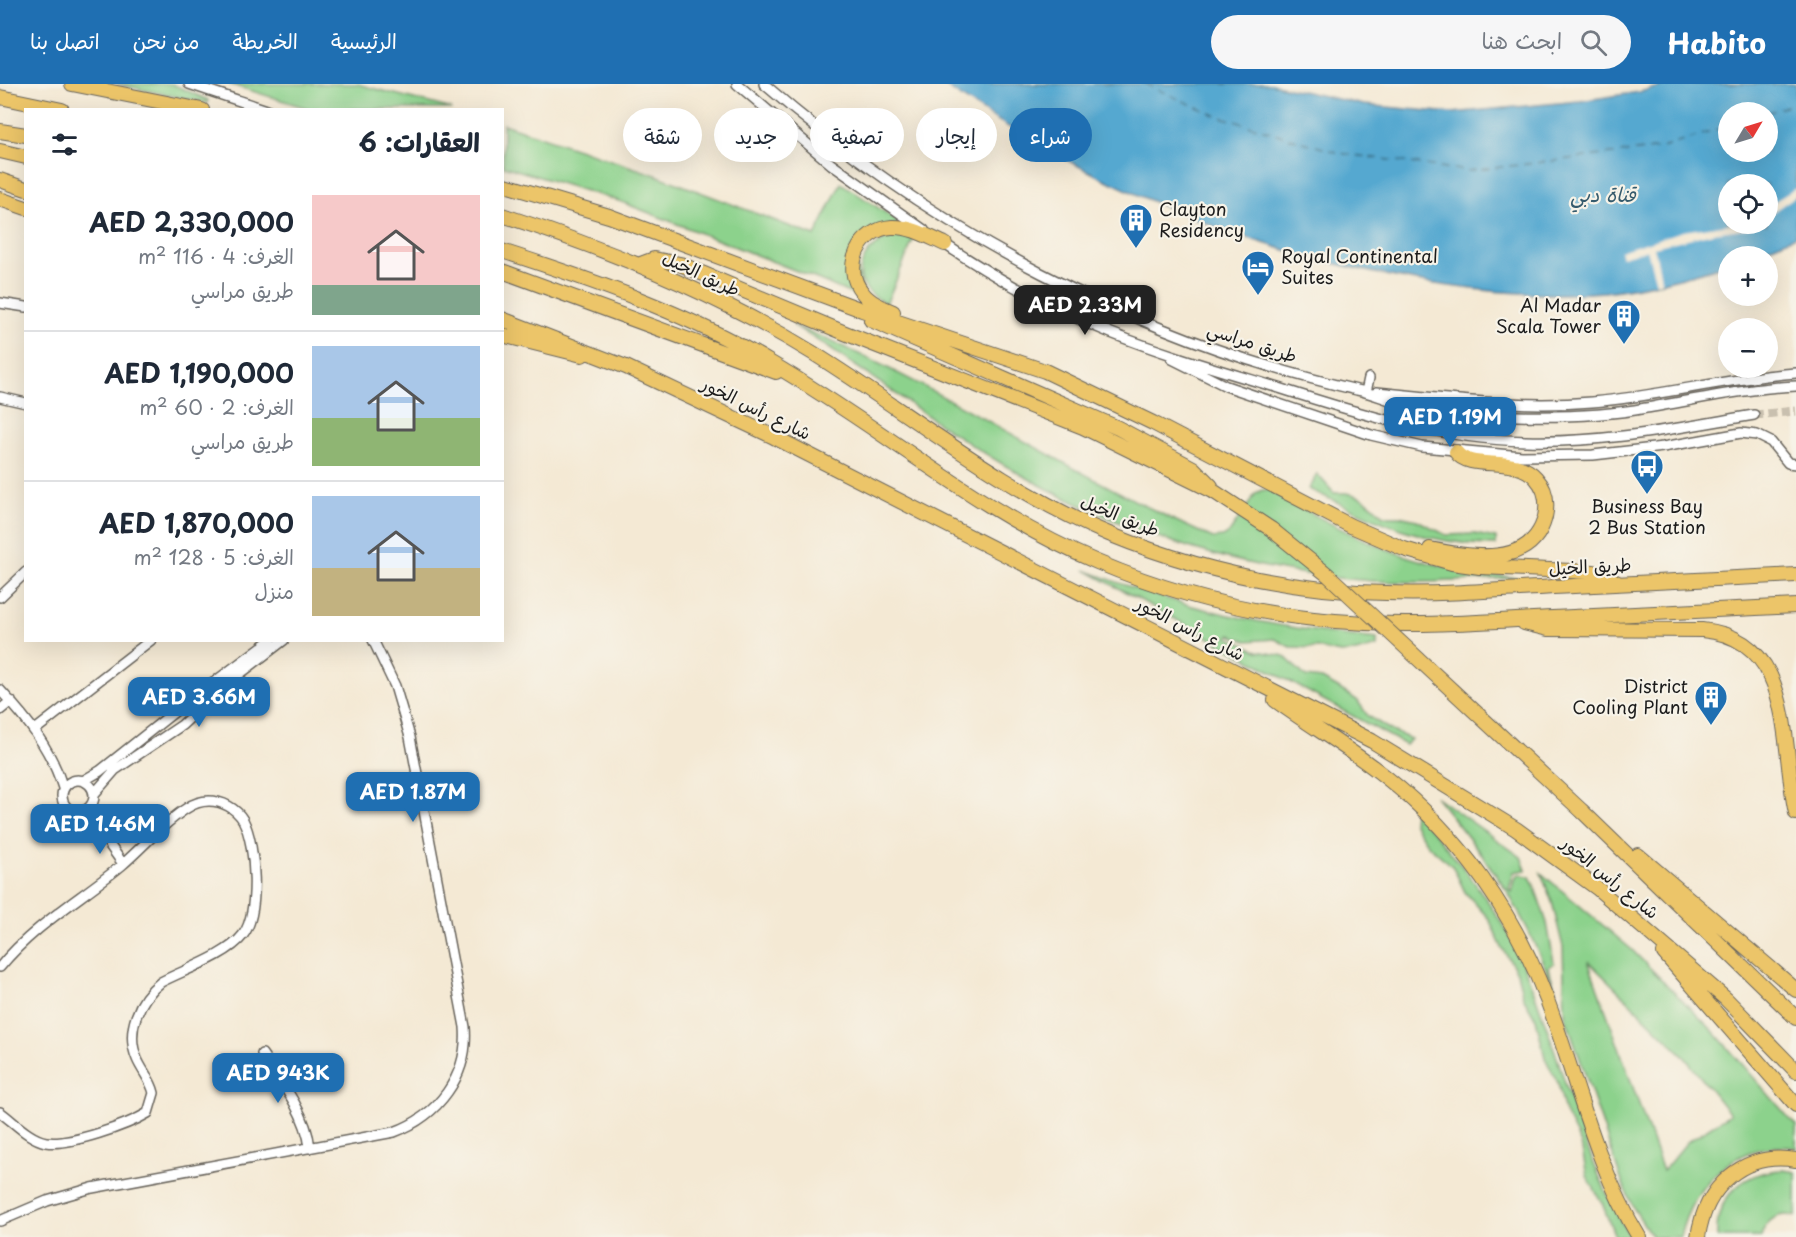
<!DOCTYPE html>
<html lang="ar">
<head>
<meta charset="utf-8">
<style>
  :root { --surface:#fff; --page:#f6f6f7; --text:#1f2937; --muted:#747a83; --line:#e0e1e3; --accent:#1f6fb2 }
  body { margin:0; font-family:"Playpen Sans","Playpen Sans Arabic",sans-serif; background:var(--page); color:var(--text); direction:rtl; height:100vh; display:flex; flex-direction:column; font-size:22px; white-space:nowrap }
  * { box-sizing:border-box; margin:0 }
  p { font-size:20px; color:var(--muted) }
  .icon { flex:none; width:33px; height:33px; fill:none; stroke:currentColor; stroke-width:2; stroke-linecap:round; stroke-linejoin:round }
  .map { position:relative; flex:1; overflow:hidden; direction:ltr }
  .side { position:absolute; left:24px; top:24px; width:480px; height:534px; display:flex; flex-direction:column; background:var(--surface); border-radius:0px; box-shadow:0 6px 24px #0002; direction:rtl }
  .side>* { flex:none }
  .top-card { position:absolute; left:522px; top:24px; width:570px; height:54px; direction:rtl; display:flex; gap:12px }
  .needle { width:39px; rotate:52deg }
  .controls { position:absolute; left:1718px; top:18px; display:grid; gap:12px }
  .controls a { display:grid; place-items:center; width:60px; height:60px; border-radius:50%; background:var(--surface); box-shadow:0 6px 24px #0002; font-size:30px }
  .price { position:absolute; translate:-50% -51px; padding:0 14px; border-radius:12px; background:var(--accent); color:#fff; font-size:20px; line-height:39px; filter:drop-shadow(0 2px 3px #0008) }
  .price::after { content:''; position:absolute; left:50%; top:36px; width:18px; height:14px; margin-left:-9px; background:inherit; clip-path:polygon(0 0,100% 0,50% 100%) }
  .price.selected { background:#222; color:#fff }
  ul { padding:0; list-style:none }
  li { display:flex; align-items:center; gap:18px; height:150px; padding:0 24px }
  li+li { border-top:2px solid var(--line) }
  li span { display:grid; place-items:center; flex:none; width:168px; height:120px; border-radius:0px; color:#555 }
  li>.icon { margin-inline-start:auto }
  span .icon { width:72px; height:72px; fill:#fffc; stroke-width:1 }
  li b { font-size:26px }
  h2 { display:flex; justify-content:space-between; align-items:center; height:72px; padding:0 24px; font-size:26px }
  .pill { padding:0 21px; border-radius:27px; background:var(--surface); box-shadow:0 6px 24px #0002; font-size:21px; line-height:54px }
  .pill.selected { background:var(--accent); color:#fff }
  header { display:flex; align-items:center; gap:36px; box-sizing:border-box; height:84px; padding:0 30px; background:var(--accent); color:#fff }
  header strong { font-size:28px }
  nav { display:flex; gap:33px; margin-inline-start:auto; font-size:21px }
  .search { width:420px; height:54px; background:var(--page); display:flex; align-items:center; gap:15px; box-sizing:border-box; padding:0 21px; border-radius:33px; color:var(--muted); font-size:22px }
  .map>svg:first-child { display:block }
  .green { fill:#8cd28c; stroke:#547754; stroke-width:1.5; fill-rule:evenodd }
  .water { fill:#54a8d0; stroke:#386276; stroke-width:1.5; fill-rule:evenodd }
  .pier { fill:#f4e9d4 }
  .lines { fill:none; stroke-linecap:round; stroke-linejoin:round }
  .ferry { stroke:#355b6d; stroke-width:1.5; stroke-dasharray:8 6; stroke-linecap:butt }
  .minor-tunnel { stroke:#c9c0af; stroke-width:9; stroke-dasharray:9 4.5; stroke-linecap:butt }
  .minor-casing { stroke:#68645c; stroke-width:12 }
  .highway-casing { stroke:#68645c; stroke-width:16 }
  .minor { stroke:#fff; stroke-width:9 }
  .highway { stroke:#ecc569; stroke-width:14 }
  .highway-bridge-casing { stroke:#68645c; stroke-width:16; stroke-linecap:butt }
  .highway-bridge { stroke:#ecc569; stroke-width:14 }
  .labels { text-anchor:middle; stroke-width:4.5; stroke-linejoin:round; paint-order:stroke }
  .poi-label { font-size:18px; fill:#1c1c1c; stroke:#f7f3e8; text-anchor:start }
  .street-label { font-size:18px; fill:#1c1c1c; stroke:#f7f3e8 }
  .water-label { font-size:20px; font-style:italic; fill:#355b6d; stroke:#f7f3e8 }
</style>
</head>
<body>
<header>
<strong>Habito</strong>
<div class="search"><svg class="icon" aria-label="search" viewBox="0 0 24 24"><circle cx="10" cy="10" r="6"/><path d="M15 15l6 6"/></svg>ابحث هنا</div>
<nav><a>الرئيسية</a><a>الخريطة</a><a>من نحن</a><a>اتصل بنا</a></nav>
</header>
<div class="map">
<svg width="1796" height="1153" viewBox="0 0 1796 1153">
  <rect width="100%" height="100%" fill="#f7f3e8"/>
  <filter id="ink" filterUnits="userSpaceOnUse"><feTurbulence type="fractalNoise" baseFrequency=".0167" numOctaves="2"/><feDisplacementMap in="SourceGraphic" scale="12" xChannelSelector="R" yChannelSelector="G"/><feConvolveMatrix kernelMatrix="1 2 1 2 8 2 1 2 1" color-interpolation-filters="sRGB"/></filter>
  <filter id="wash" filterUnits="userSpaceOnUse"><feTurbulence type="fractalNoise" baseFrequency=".008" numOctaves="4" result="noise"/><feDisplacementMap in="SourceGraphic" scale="24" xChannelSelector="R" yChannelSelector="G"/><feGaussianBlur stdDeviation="1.35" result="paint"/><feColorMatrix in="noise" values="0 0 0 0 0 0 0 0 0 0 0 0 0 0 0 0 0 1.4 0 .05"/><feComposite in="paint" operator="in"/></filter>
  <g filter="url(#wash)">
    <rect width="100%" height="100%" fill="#f4e9d4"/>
    <path class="green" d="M116,0H172L208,16L207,19Z
      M229,0H357L452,25H310Z
      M503,40L656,91L815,152L841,99L901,139L853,164L864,216L822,197L619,117L503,82Z
      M898,151L914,154L886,220C880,216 872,211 867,206C848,181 875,155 898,151Z
      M793,241C939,300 1069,390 1213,454L1223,453L1229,449L1256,409L1262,406H1269C1311,429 1352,453 1397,469C1435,483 1478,489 1518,494C1470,496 1421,500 1373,497C1250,490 1127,451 1020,390C941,346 870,288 793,241Z
      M1317,390L1334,409C1356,407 1369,416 1383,432H1399L1417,436L1446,451L1475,450L1496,454V461C1425,462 1372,435 1309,405Z
      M1085,486C1185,526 1270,543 1377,555V562L1356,568L1340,569L1318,564L1290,563L1275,555L1247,557L1231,551L1228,553L1257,567L1284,572L1306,593L1322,595L1338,604L1357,616L1368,632L1392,647L1411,655L1406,661Z
      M1435,712L1521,773L1526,786L1514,788L1509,805L1512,808L1516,793L1520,790L1530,793L1534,801L1547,839L1554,879L1548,883L1556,907L1527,844L1506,805L1479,767Z
      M1414,727C1456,772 1497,822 1522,878C1561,968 1579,1069 1630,1153H1616L1614,1150L1602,1119L1587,1092L1581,1060L1565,1029L1558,999L1545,974L1536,935L1523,913L1517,888L1502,864L1489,835L1465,808L1453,783L1427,760L1413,739Z
      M1541,789L1631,865L1715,949L1796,1042V1064C1739,1055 1692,1099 1680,1153H1652L1634,1125L1622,1098L1565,931L1563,863L1552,818ZM1588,877L1682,970L1730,1030L1687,1058L1663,1087Z
      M1783,1086L1796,1088V1133C1779,1127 1765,1136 1761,1153H1717C1715,1113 1744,1087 1783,1086Z"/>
    <path class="water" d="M942,0H1271L1364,21L1452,29L1580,17L1639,8L1670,0H1796V152L1748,172H1728V180C1688,193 1646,203 1604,208C1540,214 1474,207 1411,196C1240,165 1084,98 942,0ZM1728,28H1767V68H1728ZM1728,100H1767V140H1728Z"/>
    <path class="pier" d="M1796,104V112L1767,132V122Z
      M1729,140H1756L1750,144L1713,149L1654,163L1662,198L1656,199L1647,166L1622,173L1620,167L1683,147Z"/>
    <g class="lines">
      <path class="ferry" d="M1145,0L1215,31L1339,69L1468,87L1662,64L1728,42
        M1767,29L1796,19"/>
    </g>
  </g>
  <g filter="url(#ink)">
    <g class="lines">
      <path class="minor-tunnel" d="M1754,331L1796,327"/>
      <defs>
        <path id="minor" d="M189,0L267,26
          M737,0L831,80L924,146
          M764,0C934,148 1137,255 1357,306C1374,309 1389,317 1406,321C1442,329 1480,331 1517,332C1560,333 1604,332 1646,324C1696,316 1746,304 1796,302
          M940,157C993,193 1052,225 1111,249C1166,271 1223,287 1279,304C1360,330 1440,355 1526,357C1606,359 1677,344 1754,331
          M0,219L26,223
          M1172,275L1226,302L1371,351L1422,363L1522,372L1593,371L1663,363L1741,349L1757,351L1771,358L1788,379L1796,380
          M1366,308L1369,294
          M1377,308C1448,315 1520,324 1592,318C1661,312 1727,294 1796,289
          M0,313L26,319
          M0,513L26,488
          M0,606C28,636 51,665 63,704
          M0,626L11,617
          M35,646L151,556
          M62 712a16 16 0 1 1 32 0a16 16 0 1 1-32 0Z
          M83,697L100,687L178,625L271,556
          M94,710L115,686L182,641L224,602L284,556
          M92,720L99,746L123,780
          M0,883C34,841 81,815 122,781C144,762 163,739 187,724C193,720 201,717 209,717C222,717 236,724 243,736C256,760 260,829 243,851C228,871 184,886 161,898C139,915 125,947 137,975C142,987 151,996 154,1009L148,1029C128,1041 69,1062 46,1058C29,1055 14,1038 0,1028
          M262,970C281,997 307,1031 310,1064
          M0,1137L47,1117L92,1104L394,1048C438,1032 469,992 465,943L410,653L395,602L373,556"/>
        <path id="highway" d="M72,0L202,26
          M0,13L62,26
          M0,47L26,51
          M0,67L26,73
          M0,96L26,105
          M502,100L609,132L862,226L1045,287L1153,339L1351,442L1404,465L1452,479L1480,483L1594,488L1606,492L1617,499
          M0,115L26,124
          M502,131C610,166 716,209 813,269C911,330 1001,405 1109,450C1197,486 1291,507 1386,509C1449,511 1512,505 1574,502C1648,498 1722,494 1796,491
          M502,167C595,197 687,229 771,279C881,343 979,428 1097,478C1182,514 1273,535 1366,539C1428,542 1491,537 1553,534C1634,530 1715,526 1796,522
          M638,181L654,175L680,180L845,249L1083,343L1213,407
          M502,187L776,288
          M893,228C881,223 869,218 862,208C841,183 860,145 892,143C910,142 929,153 945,160
          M502,235L626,283L774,353L1372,657L1516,745L1597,804L1726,915L1796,987
          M871,236L1118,344L1193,384L1211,402
          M502,251L582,271
          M1430,465C1469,473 1532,485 1545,433C1548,419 1546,405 1536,394C1515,370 1470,388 1456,368
          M1524,539L1548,545L1702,546C1796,555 1780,657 1796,729
          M1275,616C1312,643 1351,665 1387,694C1460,752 1514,829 1547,916C1577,995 1595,1081 1639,1153
          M1583,728L1796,934
          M1638,771L1796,906
          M1664,869L1796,1021
          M1698,1153C1705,1103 1743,1067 1796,1076"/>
      </defs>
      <use href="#minor" class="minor-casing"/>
      <use href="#highway" class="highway-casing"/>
      <use href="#minor" class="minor"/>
      <use href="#highway" class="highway"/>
      <defs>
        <path id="highway-bridge" d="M1213,407L1271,445L1328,491L1583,728"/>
      </defs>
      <use href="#highway-bridge" class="highway-bridge-casing"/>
      <use href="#highway-bridge" class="highway-bridge"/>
    </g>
  </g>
  <defs>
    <symbol id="building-pin" viewBox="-11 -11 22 30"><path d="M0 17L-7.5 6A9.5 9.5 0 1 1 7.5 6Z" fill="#1f6fb2" stroke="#f7f3e8"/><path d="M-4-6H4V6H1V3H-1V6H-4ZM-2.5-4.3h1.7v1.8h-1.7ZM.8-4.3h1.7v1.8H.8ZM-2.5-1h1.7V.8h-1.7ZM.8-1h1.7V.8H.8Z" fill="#fff"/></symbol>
    <symbol id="hotel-pin" viewBox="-11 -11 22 30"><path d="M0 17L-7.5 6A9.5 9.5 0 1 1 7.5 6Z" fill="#1f6fb2" stroke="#f7f3e8"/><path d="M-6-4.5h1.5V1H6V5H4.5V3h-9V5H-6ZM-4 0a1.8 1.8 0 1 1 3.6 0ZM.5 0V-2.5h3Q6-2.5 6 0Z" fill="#fff"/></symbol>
    <symbol id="bus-pin" viewBox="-11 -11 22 30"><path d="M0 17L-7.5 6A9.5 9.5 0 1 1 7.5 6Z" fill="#1f6fb2" stroke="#f7f3e8"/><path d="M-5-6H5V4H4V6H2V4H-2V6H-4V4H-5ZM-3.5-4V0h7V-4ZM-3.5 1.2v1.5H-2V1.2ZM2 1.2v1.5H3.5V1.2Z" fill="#fff"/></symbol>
  </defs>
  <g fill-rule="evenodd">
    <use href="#building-pin" x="1117" y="117" width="38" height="52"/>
    <use href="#hotel-pin" x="1239" y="164" width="38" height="52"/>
    <use href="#building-pin" x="1605" y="213" width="38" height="52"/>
    <use href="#bus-pin" x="1628" y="363" width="38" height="52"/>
    <use href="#building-pin" x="1692" y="594" width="38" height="52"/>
  </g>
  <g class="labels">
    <g class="poi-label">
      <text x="1159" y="132">Clayton<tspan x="1159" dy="21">Residency</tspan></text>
      <text x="1281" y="179">Royal Continental<tspan x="1281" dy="21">Suites</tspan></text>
      <text x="1601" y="228" text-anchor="end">Al Madar<tspan x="1601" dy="21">Scala Tower</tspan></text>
      <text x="1647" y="429" text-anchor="middle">Business Bay<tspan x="1647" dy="21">2 Bus Station</tspan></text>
      <text x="1688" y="609" text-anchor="end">District<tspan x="1688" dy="21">Cooling Plant</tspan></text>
    </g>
    <g class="street-label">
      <text transform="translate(701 190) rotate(25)" y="6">طريق الخيل</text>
      <text transform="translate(1252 259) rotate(18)" y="6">طريق مراسي</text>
      <text transform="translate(756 325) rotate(26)" y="6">شارع رأس الخور</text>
      <text transform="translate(1120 432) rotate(22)" y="6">طريق الخيل</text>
      <text transform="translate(1590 483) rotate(-3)" y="6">طريق الخيل</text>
      <text transform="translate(1190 545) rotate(27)" y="6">شارع رأس الخور</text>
      <text transform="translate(1610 794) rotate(39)" y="6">شارع رأس الخور</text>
    </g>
    <g class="water-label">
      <text x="1603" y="118">قناة دبي</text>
    </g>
  </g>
</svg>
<div class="controls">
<a><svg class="needle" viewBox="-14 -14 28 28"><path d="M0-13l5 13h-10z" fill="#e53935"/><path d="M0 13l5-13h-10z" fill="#747a83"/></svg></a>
<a><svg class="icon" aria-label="locate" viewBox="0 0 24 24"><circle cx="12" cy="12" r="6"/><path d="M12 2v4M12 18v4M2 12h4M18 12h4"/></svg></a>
<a>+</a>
<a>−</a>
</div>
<b class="price selected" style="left:1085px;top:252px">AED 2.33M</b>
<b class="price" style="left:1450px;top:364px">AED 1.19M</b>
<b class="price" style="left:199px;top:644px">AED 3.66M</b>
<b class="price" style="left:413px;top:739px">AED 1.87M</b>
<b class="price" style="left:100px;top:771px">AED 1.46M</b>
<b class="price" style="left:278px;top:1020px">AED 943K</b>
<div class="top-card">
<a class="pill selected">شراء</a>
<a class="pill">إيجار</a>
<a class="pill">تصفية</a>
<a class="pill">جديد</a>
<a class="pill">شقة</a>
</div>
<section class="side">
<h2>العقارات: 6<svg class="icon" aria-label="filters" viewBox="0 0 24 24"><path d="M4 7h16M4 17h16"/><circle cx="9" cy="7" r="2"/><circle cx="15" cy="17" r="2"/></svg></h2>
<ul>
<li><span style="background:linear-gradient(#f6c9c9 75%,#7fa58c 0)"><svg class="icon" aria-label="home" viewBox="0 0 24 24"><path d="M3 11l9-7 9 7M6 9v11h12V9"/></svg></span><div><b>AED 2,330,000</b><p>الغرف: 4 · 116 m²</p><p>طريق مراسي</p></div></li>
<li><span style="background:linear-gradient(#a9c7e8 60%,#8fb573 0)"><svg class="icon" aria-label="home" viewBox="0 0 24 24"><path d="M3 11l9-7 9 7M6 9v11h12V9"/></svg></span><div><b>AED 1,190,000</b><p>الغرف: 2 · 60 m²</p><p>طريق مراسي</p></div></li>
<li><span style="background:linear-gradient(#a9c7e8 60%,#c2b280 0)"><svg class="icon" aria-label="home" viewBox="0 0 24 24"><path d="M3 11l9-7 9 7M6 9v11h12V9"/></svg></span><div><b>AED 1,870,000</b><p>الغرف: 5 · 128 m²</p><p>منزل</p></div></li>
</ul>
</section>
</div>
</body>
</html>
